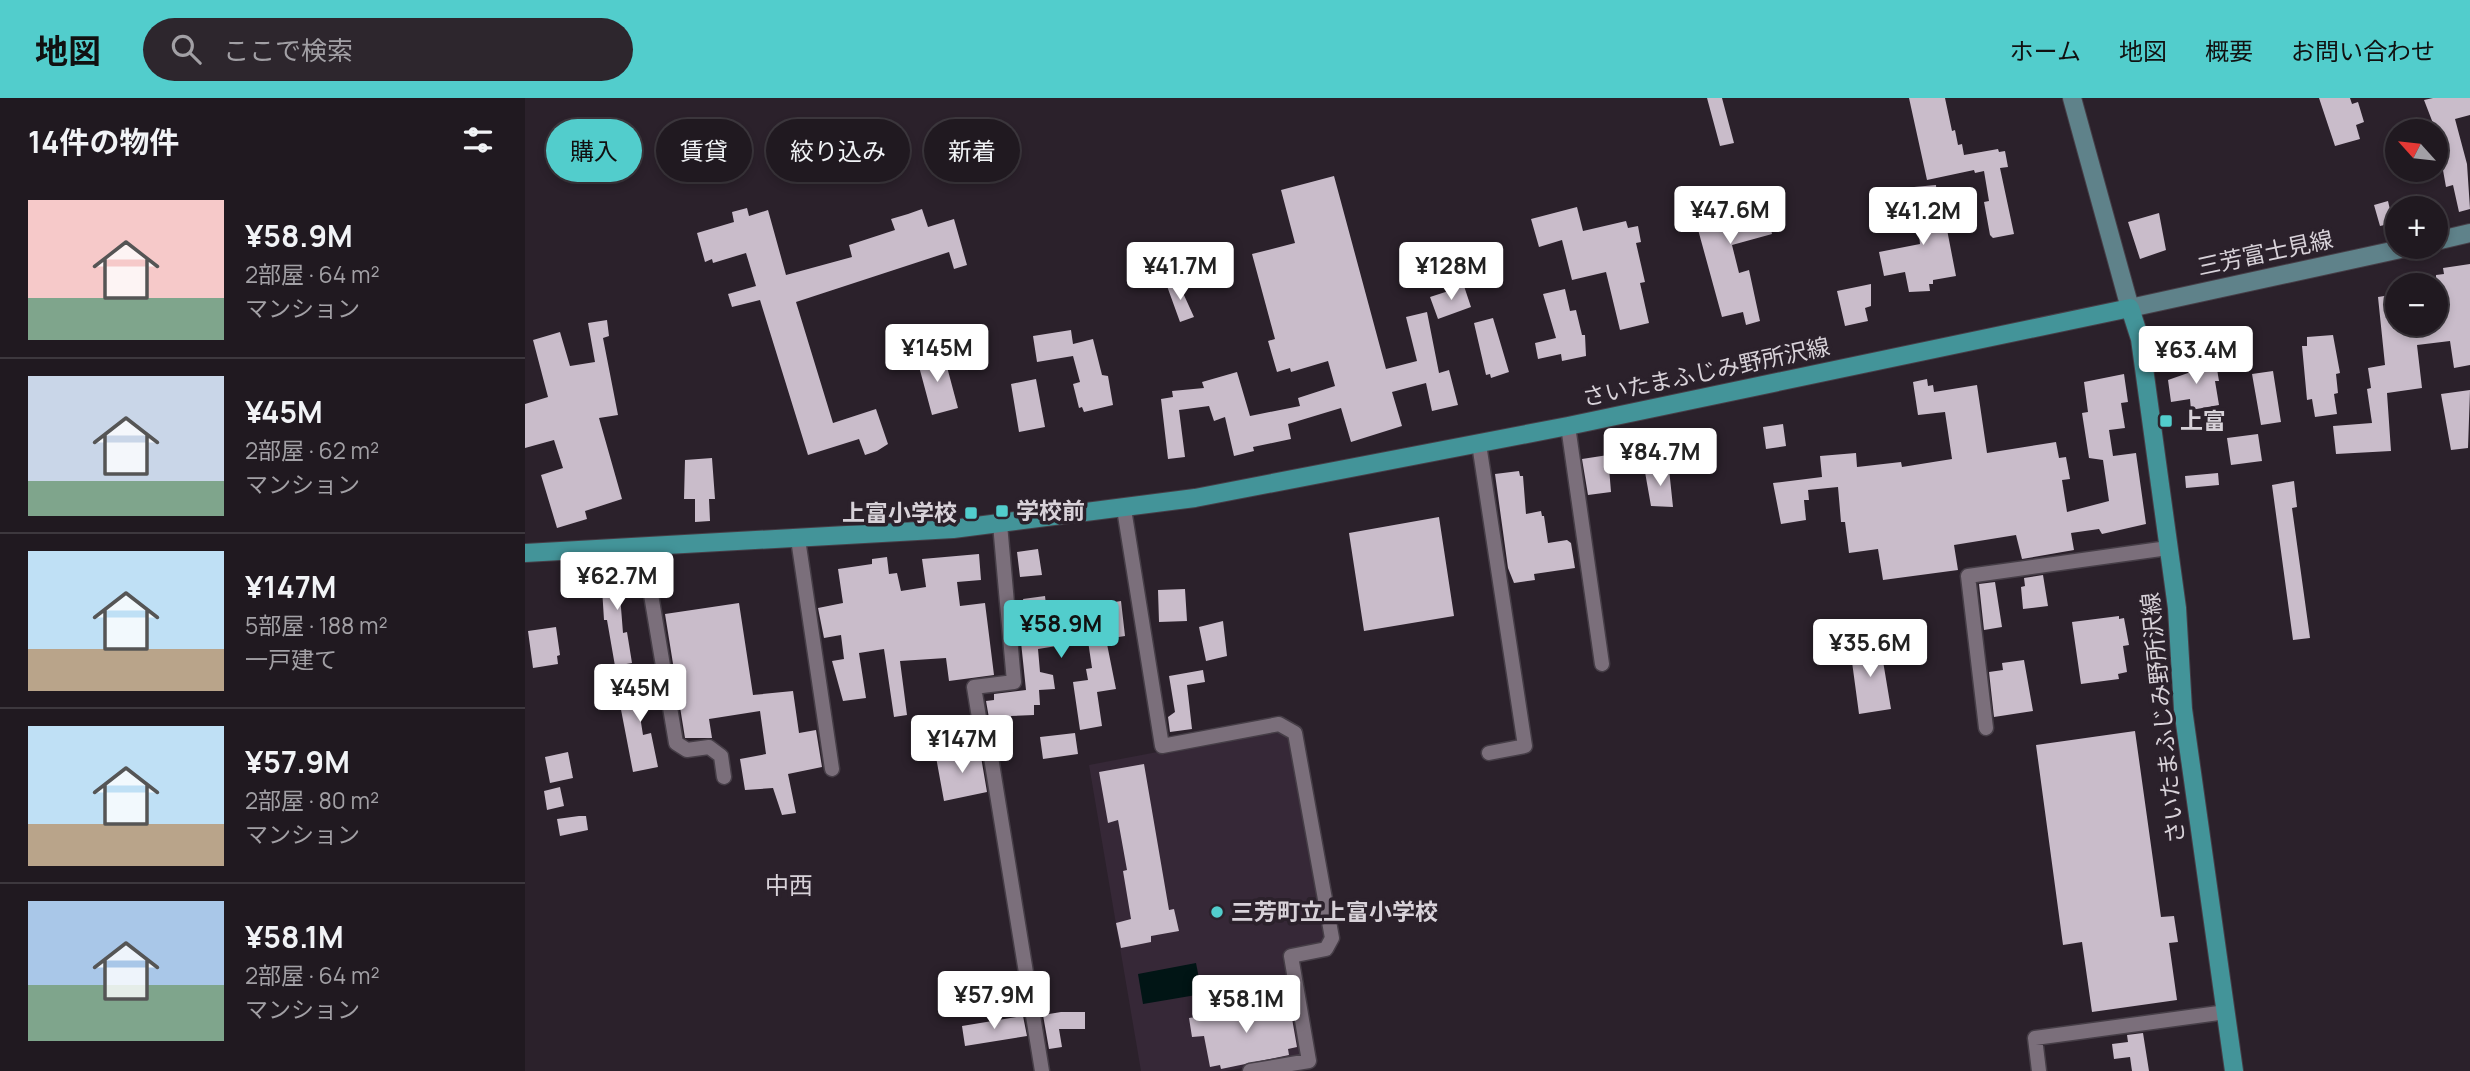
<!DOCTYPE html>
<html lang="ja">
<head>
<meta charset="utf-8">
<style>
  :root { --surface:#201920; --page:#2d262d; --text:#f1f3f6; --muted:#a2a0a5; --line:#3d383e; --accent:#52cdcc }
  body { margin:0; font-family:Manrope,"Noto Sans JP",sans-serif; background:var(--page); color:var(--text); height:100vh; display:flex; flex-direction:column; font-size:26px; white-space:nowrap }
  * { box-sizing:border-box; margin:0 }
  p { font-size:23px; color:var(--muted) }
  .icon { flex:none; width:38px; height:38px; fill:none; stroke:currentColor; stroke-width:2; stroke-linecap:round; stroke-linejoin:round }
  .map { position:relative; flex:1; overflow:hidden }
  .drawer { display:flex; flex-direction:column; background:var(--surface); width:525px }
  .drawer>* { flex:none }
  .banner { position:absolute; left:21px; top:21px; width:665px; height:63px; display:flex; gap:14px }
  .needle { width:46px; rotate:297deg }
  .controls { position:absolute; left:1860px; top:21px; display:grid; gap:14px }
  .controls a { display:grid; place-items:center; width:63px; height:63px; border-radius:50%; background:var(--surface); box-shadow:0 4px 10px #0003,0 0 0 2px var(--line); font-size:35px }
  .price { position:absolute; translate:-50% -60px; padding:0 16px; border-radius:7px; background:#fff; color:#222; font-size:23px; line-height:46px; filter:drop-shadow(0 2px 4px #0008) }
  .price::after { content:''; position:absolute; left:50%; top:42px; width:21px; height:16px; margin-left:-10px; background:inherit; clip-path:polygon(0 0,100% 0,50% 100%) }
  .price.on { background:var(--accent); color:#111 }
  ul { padding:0; list-style:none }
  li { display:flex; align-items:center; gap:21px; height:175px; padding:0 28px }
  li+li { border-top:2px solid var(--line) }
  li span { display:grid; place-items:center; flex:none; width:196px; height:140px; border-radius:0px; color:#555 }
  li>.icon { margin-inline-start:auto }
  span .icon { width:84px; height:84px; fill:#fffc; stroke-width:1 }
  li b { font-size:30px }
  h2 { display:flex; justify-content:space-between; align-items:center; height:84px; padding:0 28px; font-size:30px }
  .pill { padding:0 24px; border-radius:32px; background:var(--surface); box-shadow:0 4px 10px #0003,0 0 0 2px var(--line); font-size:24px; line-height:63px }
  .pill.on { background:var(--accent); color:#111 }
  header { display:flex; align-items:center; gap:42px; box-sizing:border-box; height:98px; padding:0 35px; background:var(--accent); color:#111 }
  header strong { font-size:33px }
  nav { display:flex; gap:38px; margin-inline-start:auto; font-size:24px }
  .search { width:490px; height:63px; background:var(--page); display:flex; align-items:center; gap:18px; box-sizing:border-box; padding:0 24px; border-radius:38px; color:var(--muted); font-size:26px }
  main { display:flex; flex:1; min-height:0 }
  .map>svg:first-child { display:block }
  .built { fill:#362837 }
  .water { fill:#011515 }
  .building { fill:#c9bcca }
  .lines { fill:none; stroke-linecap:round; stroke-linejoin:round }
  .street-casing { stroke:#463e47; stroke-width:17 }
  .secondary-casing { stroke:#463e47; stroke-width:20 }
  .primary-casing { stroke:#463e47; stroke-width:20 }
  .street { stroke:#7b6f7b; stroke-width:14 }
  .secondary { stroke:#5f828a; stroke-width:18 }
  .primary { stroke:#439499; stroke-width:18 }
  .poi-dot { fill:#52cdcc; stroke:#2b212b; stroke-width:2.5 }
  .labels { text-anchor:middle; stroke-width:7; stroke-linejoin:round; paint-order:stroke }
  .street-label { font-size:23px; fill:#d8d2d9; stroke:#2b212b }
  .poi-label { font-size:23px; font-weight:bold; fill:#d8d2d9; stroke:#2b212b; text-anchor:start }
  .neighbourhood-label { font-size:24px; fill:#d8d2d9; stroke:#2b212b }
</style>
</head>
<body>
<header>
<strong>地図</strong>
<div class="search"><svg class="icon" aria-label="search" viewBox="0 0 24 24"><circle cx="10" cy="10" r="6"/><path d="M15 15l6 6"/></svg>ここで検索</div>
<nav><a>ホーム</a><a>地図</a><a>概要</a><a>お問い合わせ</a></nav>
</header>
<main>
<section class="drawer">
<h2>14件の物件<svg class="icon" aria-label="filters" viewBox="0 0 24 24"><path d="M4 7h16M4 17h16"/><circle cx="9" cy="7" r="2"/><circle cx="15" cy="17" r="2"/></svg></h2>
<ul>
<li><span style="background:linear-gradient(#f6c9c9 70%,#7fa58c 0)"><svg class="icon" aria-label="home" viewBox="0 0 24 24"><path d="M3 11l9-7 9 7M6 9v11h12V9"/></svg></span><div><b>¥58.9M</b><p>2部屋 · 64 m²</p><p>マンション</p></div></li>
<li><span style="background:linear-gradient(#c9d6e8 75%,#7fa58c 0)"><svg class="icon" aria-label="home" viewBox="0 0 24 24"><path d="M3 11l9-7 9 7M6 9v11h12V9"/></svg></span><div><b>¥45M</b><p>2部屋 · 62 m²</p><p>マンション</p></div></li>
<li><span style="background:linear-gradient(#bfe0f5 70%,#b9a48a 0)"><svg class="icon" aria-label="home" viewBox="0 0 24 24"><path d="M3 11l9-7 9 7M6 9v11h12V9"/></svg></span><div><b>¥147M</b><p>5部屋 · 188 m²</p><p>一戸建て</p></div></li>
<li><span style="background:linear-gradient(#bfe0f5 70%,#b9a48a 0)"><svg class="icon" aria-label="home" viewBox="0 0 24 24"><path d="M3 11l9-7 9 7M6 9v11h12V9"/></svg></span><div><b>¥57.9M</b><p>2部屋 · 80 m²</p><p>マンション</p></div></li>
<li><span style="background:linear-gradient(#a9c7e8 60%,#7fa58c 0)"><svg class="icon" aria-label="home" viewBox="0 0 24 24"><path d="M3 11l9-7 9 7M6 9v11h12V9"/></svg></span><div><b>¥58.1M</b><p>2部屋 · 64 m²</p><p>マンション</p></div></li>
</ul>
</section>
<div class="map">
<svg width="1945" height="973" viewBox="0 0 1945 973">
  <rect width="100%" height="100%" fill="#2b212b"/>
  <path class="built" d="M753,631L767,638L801,841L797,847L761,855L778,953L773,960L701,973H616L564,667Z"/>
  <path class="water" d="M671,865L677,896L618,906L613,876Z"/>
  <path class="building" d="M1182,0H1197L1209,45L1195,48Z
    M1384,0H1420L1427,33L1430,32L1433,47L1437,46L1439,57L1473,51L1474,54L1480,53L1483,69L1475,70L1489,136L1468,140L1465,137L1459,104L1464,103L1459,73L1450,75L1449,72L1402,82Z
    M1794,0H1825L1827,6L1833,4L1839,24L1831,27L1835,41L1810,48Z
    M1908,0H1945V17L1930,21L1942,66L1945,111L1934,114L1928,87L1921,89L1911,33L1899,2Z
    M809,78L861,271L892,263L881,219L902,214L914,275L924,272L933,307L907,313L901,285L867,294L877,328L826,344L816,310L763,326L766,341L728,349L729,353L709,358L700,319L689,323L684,308L654,312L660,359L643,361L636,301L648,299L647,293L679,290L677,284L712,274L725,318L775,308L773,300L810,288L803,263L766,274L765,270L752,274L743,243L750,241L727,156L770,145L756,92Z
    M1411,87L1413,117L1419,116L1431,178L1408,182V186H1404L1405,193L1384,194L1380,174L1359,178L1354,154L1395,146L1389,89Z
    M1190,88L1196,107L1238,96L1247,136L1207,147L1214,175L1224,172L1235,223L1221,227L1218,214L1197,219L1163,95Z
    M1863,103L1868,125L1855,128L1849,107Z
    M1052,109L1058,133L1101,123L1103,130L1113,128L1116,144L1111,145L1120,184L1115,185L1124,225L1095,232L1081,174L1047,182L1037,142L1014,149L1006,121Z
    M222,110L224,118L243,112L261,177L327,159L324,147L370,132L366,121L383,116L397,111L403,129L429,121L442,167L429,171L424,154L271,204L308,325L351,311L363,346L352,353L340,357L334,341L283,357L235,202L207,209L203,196L231,188L221,155L188,165L187,161L180,164L172,135L209,124L207,114Z
    M1634,115L1641,152L1615,161L1603,124Z
    M1945,166V267L1929,270L1925,243L1892,247L1897,290L1862,295L1866,353L1811,356L1808,328L1847,325L1842,291L1846,290L1843,270L1860,267L1853,199L1872,196V226H1911V177L1919,176L1918,170Z
    M653,184L669,219L655,224L642,188Z
    M1346,186V208L1340,210L1343,223L1320,228L1312,193Z
    M939,188L946,209L913,221L905,199Z
    M1040,191L1045,213L1051,212L1057,237H1060L1061,258L1037,263L1036,256L1013,261L1010,245L1031,240L1018,196Z
    M968,220L984,274L966,280L965,276L961,277L949,225Z
    M82,222L84,238L78,240L93,317L74,320L97,401L60,413L62,421L32,430L16,377L38,370L29,342L0,350V306L23,299L8,242L35,234L45,268L70,264L63,225Z
    M546,232L548,246L568,241L577,277L583,278L588,307L559,314L557,309L554,310L548,286L555,284L548,258L512,264L508,238Z
    M1808,237L1815,275L1811,276L1813,295L1809,296L1812,316L1790,319L1787,301L1782,302L1777,248H1782V239Z
    M418,254L433,310L407,317L392,261Z
    M1686,263L1688,271H1692L1694,283H1690L1694,307L1666,312L1665,301L1646,304L1643,282L1663,275L1662,267Z
    M1748,273L1756,324L1736,327L1727,276Z
    M1599,276L1603,304L1596,305L1600,330L1584,332L1588,358L1611,355L1621,426L1577,436L1574,431L1546,435L1549,452L1497,461L1491,437L1429,447L1433,472L1358,482L1353,451L1324,455L1320,424H1316L1313,389L1283,392L1284,402H1279L1281,422L1256,426L1248,385L1297,379L1295,358L1331,355L1332,369L1376,364L1377,369L1427,361L1420,314L1393,317L1388,284L1402,281L1403,288L1408,287L1409,294L1452,287L1462,355L1531,344L1534,360L1541,359L1545,381L1537,382L1542,414L1584,403L1578,362L1564,360L1557,315L1563,314L1559,284Z
    M511,281L520,329L494,334L486,286Z
    M1945,292L1943,350L1926,352L1916,296Z
    M1258,326L1261,348L1241,351L1238,329Z
    M1733,336L1737,363L1706,367L1702,340Z
    M1083,357L1086,394L1063,397L1057,361Z
    M187,360L190,401H184L185,423L170,424V401H159L160,362Z
    M1144,371L1148,409L1126,408L1120,374Z
    M994,373L995,378H998L1001,416L1016,413L1017,418H1019L1023,445L1042,442L1046,445L1050,470L1009,476L1010,482L989,485L983,470L970,376Z
    M1693,375L1694,387L1661,390L1660,378Z
    M1769,383L1772,409L1767,410L1785,540L1768,542L1747,387Z
    M914,419L929,518L839,533L824,435Z
    M513,451L517,477L495,479L492,454Z
    M454,456L456,482L432,484L435,508L460,505L469,577L424,583L421,560L375,563L382,617L369,619L359,551L334,555L341,600L318,603L307,563L319,561L316,537L299,540L293,510L318,505L313,471L347,466V461L362,459L364,476L372,475L376,493L401,489L397,461Z
    M105,472L107,496L95,497L98,535L102,534L107,565L90,568L82,522H79L76,474Z
    M1518,477L1523,508L1498,511L1496,489L1500,488L1499,480Z
    M1470,484L1477,529L1459,532L1454,486Z
    M660,491L662,523L634,524L633,492Z
    M520,498L522,515L596,503L600,538L581,541L591,591L572,594L577,628L555,632L548,584L563,582L561,571L567,570L563,543L513,551L515,574L528,577L530,591L514,592L515,607H509V617L486,618L488,634L467,637L461,603L469,602V596L501,592L494,525L502,524L498,501Z
    M214,505L228,597L268,593L274,635L291,632L297,669L263,676L271,715L257,717L248,690L220,692L215,661L241,656L235,613L184,621L187,640H160L140,516Z
    M1594,518V521L1599,520L1604,547L1598,548L1602,574L1593,576L1594,581L1556,586L1547,524Z
    M698,523L702,558L681,563L674,529Z
    M31,529L35,557L32,558L33,566L8,570L3,533Z
    M1355,545L1366,611L1334,616L1325,549Z
    M1499,562L1508,613L1469,619L1464,574L1478,572L1477,565Z
    M678,572L680,584L662,587L667,631L645,634L643,619L650,614L644,578Z
    M129,573L135,606L114,612L118,637L126,635L133,669L108,674L93,596L123,591L121,575Z
    M1610,633L1636,819L1649,818L1653,844L1644,845L1652,902L1567,914L1557,844L1538,847L1511,647Z
    M550,635L553,656L518,661L515,639Z
    M452,651L455,653L462,694L419,703L411,659Z
    M43,654L48,680L25,685L20,659Z
    M619,666L644,812L649,811L654,833L626,838V844L596,850L591,825L606,821L598,773L602,772L593,722L583,725L574,674Z
    M35,689L39,708L22,712L19,693Z
    M54,718H61L63,732L35,738L32,721Z
    M756,906L757,911L765,909L772,949L763,951L764,957L696,971L695,967L685,969L679,938L667,939L664,920Z
    M536,914H560V931H534L537,949L524,951L518,917Z
    M498,918L502,938L440,948L437,928Z
    M1618,935L1624,973H1607L1605,959L1589,961L1587,946L1603,944L1602,937Z"/>
  <g class="lines">
    <defs>
      <path id="street" d="M1043,328L1077,566
        M954,346L1000,648L964,655
        M599,411L637,648L754,626L770,635L807,840L801,851L766,858L784,963L725,973
        M475,426L489,584L449,589L458,644L464,647L517,973
        M273,441L307,671
        M118,449L151,645L162,652L184,649L196,658L199,679
        M1461,630L1443,478L1643,450
        M1514,973L1510,940L1701,914"/>
      <path id="secondary" d="M1547,0L1605,210L1885,149
        M1911,143L1945,135"/>
      <path id="primary" d="M0,455L428,431L670,400L1043,328L1605,210L1615,241L1652,510L1658,611L1709,973"/>
    </defs>
    <use href="#street" class="street-casing"/>
    <use href="#secondary" class="secondary-casing"/>
    <use href="#primary" class="primary-casing"/>
    <use href="#street" class="street"/>
    <use href="#secondary" class="secondary"/>
    <use href="#primary" class="primary"/>
  </g>
  <g class="poi-dot">
    <rect x="1634" y="316" width="14" height="14" rx="3.5"/>
    <rect x="470" y="406" width="14" height="14" rx="3.5"/>
    <rect x="439" y="408" width="14" height="14" rx="3.5"/>
    <circle cx="692" cy="814" r="7"/>
  </g>
  <g class="labels">
    <g class="street-label">
      <text transform="translate(1740 155) rotate(-12)" y="8">三芳富士見線</text>
      <text transform="translate(1181 274) rotate(-12)" y="8">さいたまふじみ野所沢線</text>
      <text transform="translate(1638 620) rotate(-96)" y="8">さいたまふじみ野所沢線</text>
    </g>
    <g class="poi-label">
      <text x="1655" y="331">上富</text>
      <text x="491" y="421">学校前</text>
      <text x="432" y="423" text-anchor="end">上富小学校</text>
      <text x="706" y="822">三芳町立上富小学校</text>
    </g>
    <g class="neighbourhood-label">
      <text x="264" y="796">中西</text>
    </g>
  </g>
</svg>
<div class="controls">
<a><svg class="needle" viewBox="-14 -14 28 28"><path d="M0-13l5 13h-10z" fill="#e53935"/><path d="M0 13l5-13h-10z" fill="#a2a0a5"/></svg></a>
<a>+</a>
<a>−</a>
</div>
<b class="price" style="left:1205px;top:148px">¥47.6M</b>
<b class="price" style="left:1398px;top:149px">¥41.2M</b>
<b class="price" style="left:655px;top:204px">¥41.7M</b>
<b class="price" style="left:926px;top:204px">¥128M</b>
<b class="price" style="left:412px;top:286px">¥145M</b>
<b class="price" style="left:1671px;top:288px">¥63.4M</b>
<b class="price" style="left:1135px;top:390px">¥84.7M</b>
<b class="price" style="left:92px;top:514px">¥62.7M</b>
<b class="price on" style="left:536px;top:562px">¥58.9M</b>
<b class="price" style="left:1345px;top:581px">¥35.6M</b>
<b class="price" style="left:115px;top:626px">¥45M</b>
<b class="price" style="left:437px;top:677px">¥147M</b>
<b class="price" style="left:469px;top:933px">¥57.9M</b>
<b class="price" style="left:721px;top:937px">¥58.1M</b>
<div class="banner">
<a class="pill on">購入</a>
<a class="pill">賃貸</a>
<a class="pill">絞り込み</a>
<a class="pill">新着</a>
</div>
</div>
</main>
</body>
</html>
